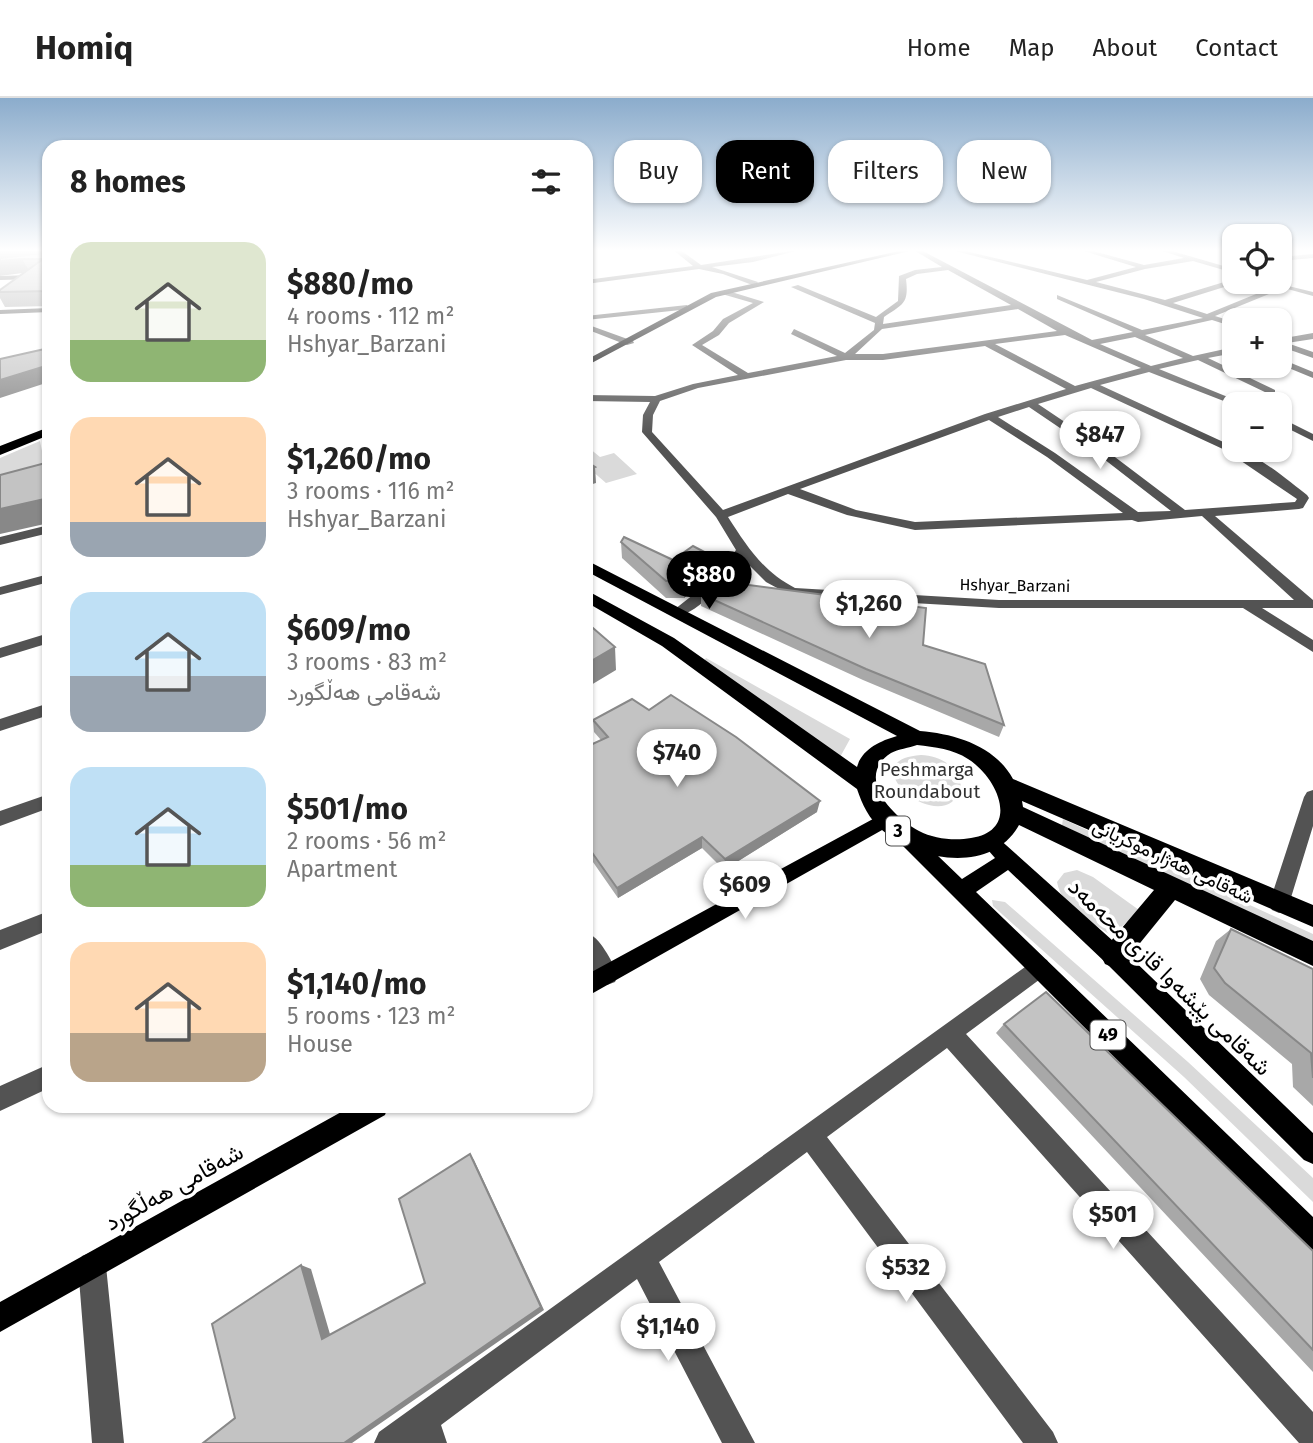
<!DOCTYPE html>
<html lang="en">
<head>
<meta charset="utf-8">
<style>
  :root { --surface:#fff; --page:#f6f6f6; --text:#222; --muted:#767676; --line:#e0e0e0; --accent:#000 }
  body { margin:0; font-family:"Fira Sans",Vazirmatn,sans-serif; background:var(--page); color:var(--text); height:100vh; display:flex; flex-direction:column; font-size:26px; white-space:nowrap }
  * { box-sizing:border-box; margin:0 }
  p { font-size:23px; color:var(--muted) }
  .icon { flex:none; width:38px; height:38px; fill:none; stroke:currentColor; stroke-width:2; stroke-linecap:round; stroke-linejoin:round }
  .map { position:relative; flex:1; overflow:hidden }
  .sheet { position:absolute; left:42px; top:42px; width:551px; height:973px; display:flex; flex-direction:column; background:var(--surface); border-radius:21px; box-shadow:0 2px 5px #0004 }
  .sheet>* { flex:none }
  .guide { position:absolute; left:614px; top:42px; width:593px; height:63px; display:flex; gap:14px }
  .fabs { position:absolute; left:1222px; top:126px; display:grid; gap:14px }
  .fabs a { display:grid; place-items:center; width:70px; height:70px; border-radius:14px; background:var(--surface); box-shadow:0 2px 5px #0004; font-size:35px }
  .price { position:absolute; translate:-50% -60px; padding:0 16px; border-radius:24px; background:#fff; color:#222; font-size:23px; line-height:46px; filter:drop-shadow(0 2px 4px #0008) }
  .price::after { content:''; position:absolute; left:50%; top:42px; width:21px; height:16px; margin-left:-10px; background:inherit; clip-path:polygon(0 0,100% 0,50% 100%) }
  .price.on { background:var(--accent); color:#fff }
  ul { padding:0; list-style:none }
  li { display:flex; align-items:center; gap:21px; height:175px; padding:0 28px }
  li span { display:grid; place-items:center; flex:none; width:196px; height:140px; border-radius:21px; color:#555 }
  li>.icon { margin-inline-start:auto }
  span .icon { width:84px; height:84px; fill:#fffc; stroke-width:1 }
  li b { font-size:30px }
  h2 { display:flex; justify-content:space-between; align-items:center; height:84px; padding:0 28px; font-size:30px }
  .chip { padding:0 24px; border-radius:21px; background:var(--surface); box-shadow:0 2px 5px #0004; font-size:24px; line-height:63px }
  .chip.on { background:var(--accent); color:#fff }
  header { display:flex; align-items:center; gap:42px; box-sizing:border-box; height:98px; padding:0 35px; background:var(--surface); border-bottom:2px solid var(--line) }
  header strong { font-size:33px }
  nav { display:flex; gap:38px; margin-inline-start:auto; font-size:24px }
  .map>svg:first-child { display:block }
  .green { fill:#dadada }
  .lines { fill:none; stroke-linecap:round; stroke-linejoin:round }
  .minor { fill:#535353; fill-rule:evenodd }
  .major { fill:#000; fill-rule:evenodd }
  .highway { fill:#000; fill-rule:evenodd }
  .wall { fill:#a8a8a8 }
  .shaded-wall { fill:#888 }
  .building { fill:#c3c3c3; stroke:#888; stroke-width:2 }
  .labels { text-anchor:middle; stroke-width:7; stroke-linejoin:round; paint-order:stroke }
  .far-street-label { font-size:16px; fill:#000; stroke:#fff }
  .shield { fill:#fff; stroke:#4c4c4c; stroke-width:2 }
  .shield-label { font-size:18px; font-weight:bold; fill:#000 }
  .park-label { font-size:19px; fill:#313131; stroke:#fff }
  .street-label { font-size:19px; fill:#000; stroke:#fff }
  .near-street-label { font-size:23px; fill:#000; stroke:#fff }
</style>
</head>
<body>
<header>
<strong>Homiq</strong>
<nav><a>Home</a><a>Map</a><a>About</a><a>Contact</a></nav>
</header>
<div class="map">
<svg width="1313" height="1345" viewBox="0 0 1313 1345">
  <rect width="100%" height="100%" fill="#fff"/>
  <path class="green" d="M40,343L42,353L49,357V365L0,378V360Z
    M589,350L600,359L614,355L637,376L606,385L591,372L586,371V351Z
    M706,560L850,641L839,661L703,564Z
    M921,657C940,658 959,668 961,689C946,745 846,662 921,657Z
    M1063,721L1313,836V847L1062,727Z
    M1077,772L1093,779L1139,812L1112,838C1091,823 1062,811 1057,784L1064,775Z
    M992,802L1005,804L1188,964L1313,1080V1104L1184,979L993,808Z"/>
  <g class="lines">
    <path class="minor" d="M586,151H651L586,153Z
      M672,151H679L701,167L804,151L753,164L712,169L758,184L755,188L723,176L699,171L586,186V182L693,168Z
      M912,151H919L1092,242L1133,234L1057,201V197L1142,232L1203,220L1144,201L947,151H957L1087,182L1136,169L1077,151H1086L1144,167L1184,160L1156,151H1165L1234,171V175L1193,163L1145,171L1096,184L1165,202L1234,181L1237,185L1173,205L1207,216L1276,188L1272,184L1313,194V198L1284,190L1215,218L1234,224V229L1212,222L1145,237L1193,258L1234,249V255L1208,260L1275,292V296H1269L1198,262L1159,271L1245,306L1234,307L1149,274L1100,287L1232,348L1234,352C1253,352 1291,385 1307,397L1309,400L1303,410L1299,411L1215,418L1313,502V510H1262L1313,542V554L1243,510H999L792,498L766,484L743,461C731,476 695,521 675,517V511L712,482L736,452L716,419L642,334L643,317L650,304L586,303V297L655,298L693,286L738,277L692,247L713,233L723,221L753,205L722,196L725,192L764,204L729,225L719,237L702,247L748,275L837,258L791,236L794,231L845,255L874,232L875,225L791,189L798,187L876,219L898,203L899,178L915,172L942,169ZM948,172L1011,207L883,226L884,219C903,206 909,206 906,181L917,176ZM1018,211L1057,233L883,256H855L882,231ZM1065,237L1141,270L1075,288L995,246ZM1135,239L1183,260L1151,268L1100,246ZM985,248L1066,291L985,316L723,412L652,334L653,317L660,303L698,290L846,262H883ZM1091,290L1225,352L1297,401L1295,404L1185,412L1099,347L1038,306ZM1029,309L1091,351L1171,413L1138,414L1055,355L998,319ZM989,322L1047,359L1123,415L915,424L856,412L800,391ZM788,396L847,417L915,432L1132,422L1138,424L1202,418L1294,502H999L795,490C763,474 746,447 728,419Z
      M1313,156V160L1279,163V159Z
      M33,177L36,181L0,182V178Z
      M687,207L690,211L586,222V218Z
      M49,210V214L0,216V212Z
      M586,226L633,243L634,245L627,247L586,231Z
      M1313,235V241L1287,245L1313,254V260L1279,248V241Z
      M1279,260L1313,274V280L1279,266Z
      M1279,319L1313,336V343L1279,326Z
      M49,427V435L0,447V439Z
      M49,476V484L0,497V489Z
      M49,535V545L0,560V550Z
      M49,605V617L0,633V621Z
      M1313,692V728L1289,806L1286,812L1279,815L1272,812L1269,806L1304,699L1307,694Z
      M49,696V710L0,728V713Z
      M49,813V832L0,852V832Z
      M586,834C600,839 612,863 618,877L615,884L607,887C585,879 586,853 586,834Z
      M1039,859L1047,862L1050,869L1047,876L966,936L1313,1314V1345H1299L947,950L827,1039L1053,1334L1058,1345H1023L807,1054L659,1164L755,1345H722L637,1181L441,1327L447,1345H374L379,1334Z
      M49,966V990L0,1013V988Z
      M92,1154L102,1158L106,1168L124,1345H92L78,1168L82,1158Z"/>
    <path class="major" d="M908,151H918L716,199L586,268V262L711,195Z
      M884,715L891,717L893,722L891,727L586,899V877Z
      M903,728L910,731L962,781L995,760L981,744L983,739L990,736L997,739L1122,851L1313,1035V1066L1304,1062L1106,865L1008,772L976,794L1313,1119V1152L1303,1148L896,741L894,736L896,731Z
      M352,1008H388L385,1017L0,1234V1204Z"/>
    <path class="highway" d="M49,329V337L0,357V348Z
      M586,462L920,633C956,636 995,648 1013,681L1313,807V829L1022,703L1023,709L1313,843V868L1175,802L1123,866L1114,870L1105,866L1101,858L1105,850L1154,792L1019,727C992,776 919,764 882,732C869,721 862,706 857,691L662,548L586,504V492L674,540L857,669C862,651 880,643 897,638L586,473ZM917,647C935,649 953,651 968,661C997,679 1022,732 971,740C955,743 934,741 919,733C893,719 854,679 891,655C898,651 909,650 917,647Z"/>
  </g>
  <path class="wall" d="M0,151H49V208L5,209L0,200V192L24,175Z
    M621,444L673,462L714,459L713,476L684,500H666L622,460Z
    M701,496L923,547L1004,627L999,639L863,582L701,508Z
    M649,612L817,714L724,772L702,750L618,800L586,754V649L601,642L594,634L593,622Z
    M1231,831L1313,871V1008L1293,989L1292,966L1209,897L1200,881L1216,843Z
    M1004,926L1313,1153V1274L996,935Z"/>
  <path class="shaded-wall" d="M0,151H44L49,160L22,161L30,174L0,178Z
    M49,267V284L0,300V282Z
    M595,369L596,385L586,388V372Z
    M49,400V425L0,436V411Z
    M714,459L713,476L684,500L685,483Z
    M615,549L616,572L586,590V566Z
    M820,703L817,714L724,772L725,761Z
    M702,739V750L618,800L617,790Z
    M470,1056L474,1062L544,1212L352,1345H344L541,1209Z
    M301,1167L311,1171L332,1243L322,1241Z"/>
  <path class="building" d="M44,151H49V193L0,194V192L43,161H22L0,163V160L44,155Z
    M49,250V267L0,282V261Z
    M586,363L595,369L586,372Z
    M49,364V400L0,411V377Z
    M624,439L673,462L693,448L714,459L685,483H666L621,444Z
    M718,483L926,510L923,547L985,566L1004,627L866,571L701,496Z
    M586,524L615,549L586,566Z
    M671,597L736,639L820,703L725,761L702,739L617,790L586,746V649L608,639L593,622L632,601L649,612Z
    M1231,831L1313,871V980L1311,955L1225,885L1214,870Z
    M1046,894L1313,1153V1252L1004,926Z
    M470,1056L541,1209L344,1345H203L235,1320L212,1226L301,1167L322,1241L425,1185L399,1101Z"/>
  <linearGradient id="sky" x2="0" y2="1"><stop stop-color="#8baccc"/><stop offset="0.45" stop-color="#fff"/><stop offset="1" stop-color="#fff" stop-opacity="0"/></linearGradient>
  <rect width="1313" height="339" fill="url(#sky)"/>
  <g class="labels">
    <g class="far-street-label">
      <text transform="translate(1015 487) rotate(1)" y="6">Hshyar_Barzani</text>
    </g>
    <g class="shield">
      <rect x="886" y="718.5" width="24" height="29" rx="5"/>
      <rect x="1090.5" y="922.5" width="35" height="29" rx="5"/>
    </g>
    <g class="shield-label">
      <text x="898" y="739">3</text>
      <text x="1108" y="943">49</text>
    </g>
    <g class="park-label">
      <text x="927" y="678">Peshmarga<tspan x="927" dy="22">Roundabout</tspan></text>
    </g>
    <g class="street-label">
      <text transform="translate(1173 763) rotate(25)" y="7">شەقامی ھەژار موکریانی</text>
    </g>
    <g class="near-street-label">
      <text transform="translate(1170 879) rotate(44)" y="8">شەقامی پێشەوا قازی محەمەد</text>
      <text transform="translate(174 1089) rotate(-29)" y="8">شەقامی ھەڵگورد</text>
    </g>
  </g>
</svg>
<div class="fabs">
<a><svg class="icon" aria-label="locate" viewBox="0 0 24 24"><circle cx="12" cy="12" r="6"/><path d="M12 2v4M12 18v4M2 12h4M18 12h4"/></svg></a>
<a>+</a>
<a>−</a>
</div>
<b class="price" style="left:1100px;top:373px">$847</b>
<b class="price on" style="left:709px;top:513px">$880</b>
<b class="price" style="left:869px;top:542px">$1,260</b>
<b class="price" style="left:677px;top:691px">$740</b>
<b class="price" style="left:745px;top:823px">$609</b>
<b class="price" style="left:1113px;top:1153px">$501</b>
<b class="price" style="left:906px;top:1206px">$532</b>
<b class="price" style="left:668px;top:1265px">$1,140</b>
<div class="guide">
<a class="chip">Buy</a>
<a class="chip on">Rent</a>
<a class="chip">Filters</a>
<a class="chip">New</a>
</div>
<section class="sheet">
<h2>8 homes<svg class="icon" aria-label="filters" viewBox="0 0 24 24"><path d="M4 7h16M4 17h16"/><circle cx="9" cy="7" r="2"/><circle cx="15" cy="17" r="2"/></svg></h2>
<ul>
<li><span style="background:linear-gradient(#dfe7d0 70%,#8fb573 0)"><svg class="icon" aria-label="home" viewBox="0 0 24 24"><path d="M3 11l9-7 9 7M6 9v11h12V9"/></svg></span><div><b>$880/mo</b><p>4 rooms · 112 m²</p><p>Hshyar_Barzani</p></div></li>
<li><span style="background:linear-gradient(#ffd9b3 75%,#9aa5b1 0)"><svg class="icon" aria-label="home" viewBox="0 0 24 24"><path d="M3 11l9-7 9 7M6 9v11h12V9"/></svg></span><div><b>$1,260/mo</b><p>3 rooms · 116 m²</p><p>Hshyar_Barzani</p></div></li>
<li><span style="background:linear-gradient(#bfe0f5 60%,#9aa5b1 0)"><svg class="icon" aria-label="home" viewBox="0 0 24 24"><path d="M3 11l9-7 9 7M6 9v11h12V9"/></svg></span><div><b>$609/mo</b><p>3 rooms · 83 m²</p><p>شەقامی ھەڵگورد</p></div></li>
<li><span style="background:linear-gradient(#bfe0f5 70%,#8fb573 0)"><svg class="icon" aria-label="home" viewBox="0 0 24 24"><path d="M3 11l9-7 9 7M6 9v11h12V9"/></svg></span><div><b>$501/mo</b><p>2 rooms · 56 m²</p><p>Apartment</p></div></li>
<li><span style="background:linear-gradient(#ffd9b3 65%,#b9a48a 0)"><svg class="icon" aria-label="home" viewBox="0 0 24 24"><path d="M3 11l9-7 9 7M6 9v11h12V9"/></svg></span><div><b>$1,140/mo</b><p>5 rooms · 123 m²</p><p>House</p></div></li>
</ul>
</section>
</div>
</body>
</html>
